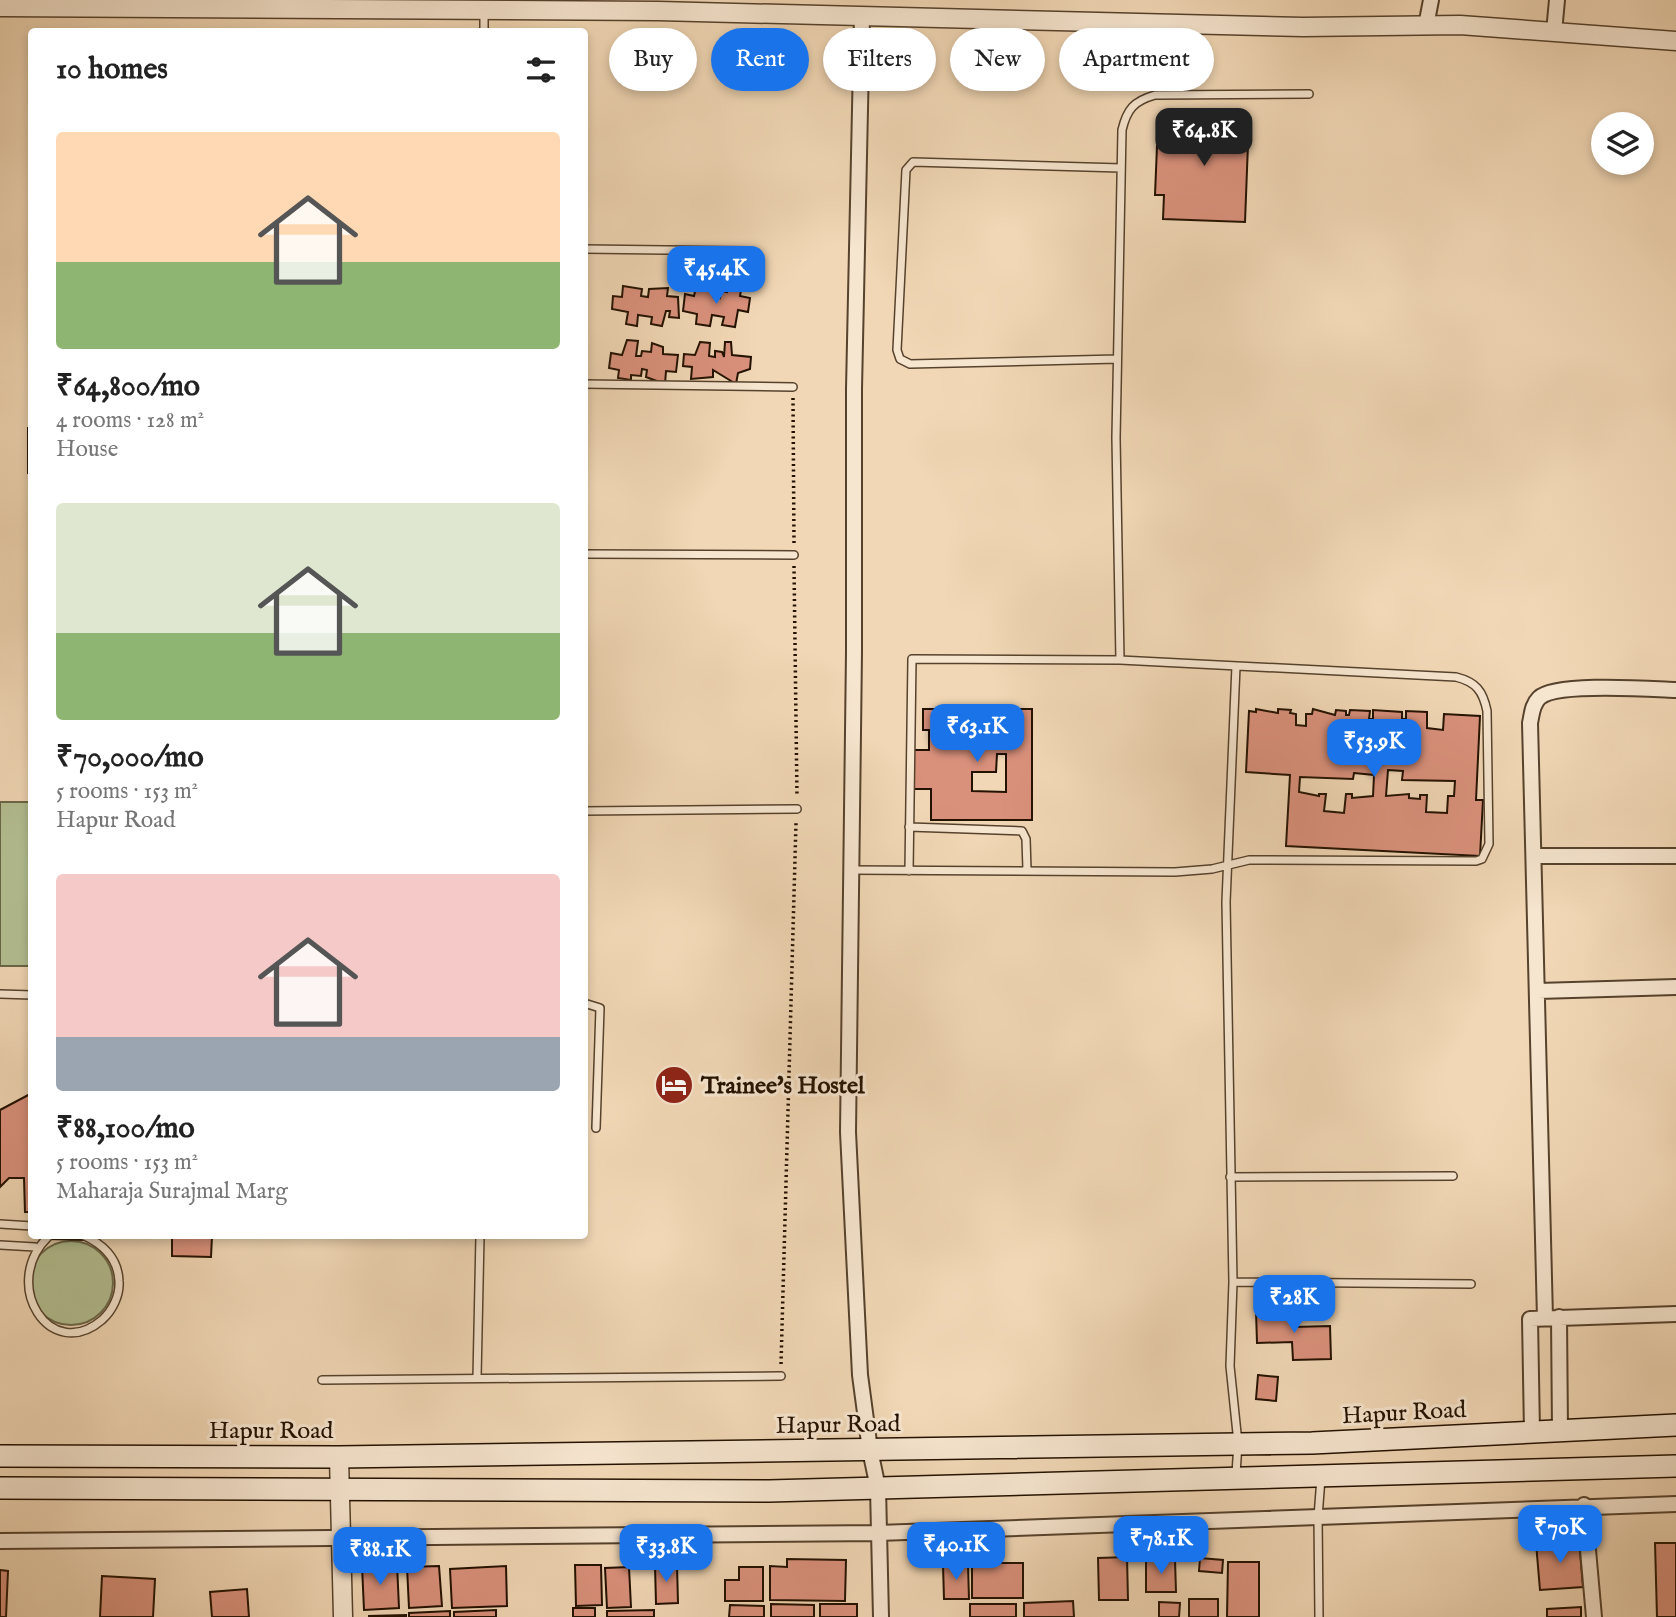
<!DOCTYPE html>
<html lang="en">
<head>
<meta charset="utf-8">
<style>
  :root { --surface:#fff; --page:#f6f6f6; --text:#222; --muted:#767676; --accent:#1a73e8 }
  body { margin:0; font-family:"IM FELL English",serif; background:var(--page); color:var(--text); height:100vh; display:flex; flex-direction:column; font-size:26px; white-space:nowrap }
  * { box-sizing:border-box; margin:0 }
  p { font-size:23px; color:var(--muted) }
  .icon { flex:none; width:38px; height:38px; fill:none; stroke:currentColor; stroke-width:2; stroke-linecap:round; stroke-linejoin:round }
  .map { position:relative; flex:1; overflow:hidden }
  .side { position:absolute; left:28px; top:28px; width:560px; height:1211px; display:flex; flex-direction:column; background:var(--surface); border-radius:7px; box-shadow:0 4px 10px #0003 }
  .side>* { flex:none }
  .top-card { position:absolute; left:609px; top:28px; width:665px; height:63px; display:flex; gap:14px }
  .tools { position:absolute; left:1591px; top:112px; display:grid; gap:14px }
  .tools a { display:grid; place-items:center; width:63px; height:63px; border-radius:50%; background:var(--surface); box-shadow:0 4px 10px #0003; font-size:35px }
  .price { position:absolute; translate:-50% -60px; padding:0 16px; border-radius:14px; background:var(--accent); color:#fff; font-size:23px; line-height:46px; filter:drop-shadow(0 2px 4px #0008) }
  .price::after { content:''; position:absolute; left:50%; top:42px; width:21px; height:16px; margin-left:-10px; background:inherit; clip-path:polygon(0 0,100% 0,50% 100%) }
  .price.active { background:#222; color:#fff }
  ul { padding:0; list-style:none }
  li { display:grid; align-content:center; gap:14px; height:371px; padding:0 28px }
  li span { display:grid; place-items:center; height:217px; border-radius:7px; color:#555 }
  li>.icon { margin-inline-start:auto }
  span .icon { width:126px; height:126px; fill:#fffc; stroke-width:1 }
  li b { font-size:30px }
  h2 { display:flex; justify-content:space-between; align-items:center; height:84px; padding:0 28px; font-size:30px }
  .pill { padding:0 24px; border-radius:32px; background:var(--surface); box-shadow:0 4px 10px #0003; font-size:24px; line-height:63px }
  .pill.active { background:var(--accent); color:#fff }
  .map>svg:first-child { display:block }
  .green { fill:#b3bf92; stroke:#6b6849; stroke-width:2 }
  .building { fill:#da917c; stroke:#231100; stroke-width:2; fill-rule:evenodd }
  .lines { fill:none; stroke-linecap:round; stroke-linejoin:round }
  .service-casing { stroke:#56422d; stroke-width:10 }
  .minor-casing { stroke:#56422d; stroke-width:18 }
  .tertiary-casing { stroke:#56422d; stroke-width:21 }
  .secondary-casing { stroke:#231100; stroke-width:24 }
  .path { stroke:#231100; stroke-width:3.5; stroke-dasharray:2 3.5; stroke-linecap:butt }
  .service { stroke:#f6e5cf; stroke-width:7 }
  .minor { stroke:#f6e5cf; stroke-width:14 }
  .tertiary { stroke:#f6e5cf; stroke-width:18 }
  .secondary { stroke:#f6e5cf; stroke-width:21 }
  .labels { text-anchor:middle; stroke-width:6; stroke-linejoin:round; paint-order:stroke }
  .poi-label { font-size:24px; font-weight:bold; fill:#231100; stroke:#f6e5cf; text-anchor:start }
  .street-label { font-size:24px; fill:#231100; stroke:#f6e5cf }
</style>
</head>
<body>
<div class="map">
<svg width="1676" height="1617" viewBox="0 0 1676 1617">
  <rect width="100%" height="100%" fill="#f1d7b5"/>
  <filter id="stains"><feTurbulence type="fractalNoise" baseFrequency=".00286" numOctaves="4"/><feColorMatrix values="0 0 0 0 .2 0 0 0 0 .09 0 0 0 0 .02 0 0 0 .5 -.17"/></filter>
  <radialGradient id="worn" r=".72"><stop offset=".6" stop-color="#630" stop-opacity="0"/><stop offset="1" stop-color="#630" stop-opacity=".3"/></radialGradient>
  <path class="green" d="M0,802H31V966H0Z
    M29 1283a42 42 0 1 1 84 0a42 42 0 1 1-84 0Z"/>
  <path class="building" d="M1166,115L1249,118L1245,222L1163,219L1164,195H1155L1157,146H1165Z
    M623,286L642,289L641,296L648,297L649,289L668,288L667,296L678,297L679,318L669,317L670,311H666L662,326L651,324L652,317L638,315L637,326L626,324L628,312L612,309L613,296L622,297Z
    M696,287L714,290L713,297L720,298L721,291L727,292L728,287L741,290L740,296L750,298L748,312L738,310L735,327L722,325L724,317L712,315L710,326L696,324L697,314L683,311L685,294L694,296Z
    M627,340L638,341L636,356H641L642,351L651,352L652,343L663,347V354L678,355L676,372L666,371L665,384L646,377L647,370L642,369L641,376L631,375V380L618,378L619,370L609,368L611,353L622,355Z
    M700,342L710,343L709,356L715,357V351L722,352L724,357L725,342H731L732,355L751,357L750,369L738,373L736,384L713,370V377L691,379L692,367L683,366L684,354L695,355Z
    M28,428H32V473H28Z
    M923,709H1032V820H931V789H912V750H929V730H923ZM997,754H1006V792L972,791V772H996Z
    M1256,709L1278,713V709L1291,710L1290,713L1296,714V725L1306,726V714H1312L1313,709L1335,715L1336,710L1346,711V715H1349L1350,710L1370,711L1369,719H1373V710L1402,712V719H1406V711L1427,712V728L1443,730L1444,714L1480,716L1476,800H1483L1480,856L1286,846L1290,775L1246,772L1249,711L1256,712ZM1388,770L1403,771L1402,780L1455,781L1454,796H1448L1447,813L1426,812L1427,795H1420V799L1409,798V794L1386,796ZM1354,773L1374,775L1373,796L1352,798V794H1346L1344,813L1324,811L1326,794H1319V796L1299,792L1300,777L1353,779Z
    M32,1093V1212H25L24,1178H9L0,1187V1110Z
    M49,1236H84V1240L49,1239Z
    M172,1236H212L211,1257L172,1256Z
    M1293,1310V1327L1330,1326L1331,1359L1293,1360L1292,1342L1257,1343L1256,1311Z
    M1258,1375L1278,1377L1276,1401L1256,1399Z
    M1579,1540L1583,1587L1540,1590L1536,1543Z
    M1655,1543H1676V1617H1657Z
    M1127,1557L1128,1600H1099L1098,1558Z
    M1200,1558L1223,1560L1222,1573L1199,1571Z
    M787,1559L846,1560L845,1601L770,1600V1566L787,1567Z
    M1146,1560H1175L1176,1592H1146Z
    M1228,1562H1259V1617H1227Z
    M972,1563H1023V1598H972Z
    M397,1564L399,1608L364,1610L362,1566Z
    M575,1565H601L602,1605L576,1606Z
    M655,1565H677L678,1603L656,1604Z
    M943,1565H968L969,1599H944Z
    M439,1566L442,1606L409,1608L407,1567Z
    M506,1566L507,1606L452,1608L450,1569Z
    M629,1567L631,1607L607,1608L605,1568Z
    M739,1567H763V1601H725V1580H739Z
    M0,1570L8,1571L6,1617H0Z
    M102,1576L155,1579L153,1617H100Z
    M247,1589L249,1617H212L210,1592Z
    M1189,1599H1218V1617H1189Z
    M1073,1601L1074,1617H1024V1603Z
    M1159,1602L1180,1603L1179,1617H1159Z
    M771,1604L814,1605V1617H771Z
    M820,1604H857V1617H820Z
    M970,1604H1016V1617H970Z
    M730,1605L764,1606V1617H729Z
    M1581,1607V1617H1547V1609Z
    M573,1608H595V1617H573Z
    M496,1610V1617H454V1612Z
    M654,1610V1617H607V1611Z
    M450,1611V1617H409V1613Z
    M406,1615V1617H369V1616Z"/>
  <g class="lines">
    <defs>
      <path id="service" d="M484,32V11
        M584,249L748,251
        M1117,359L910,364L900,359L897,350L906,170L913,162L1121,168
        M584,384L793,387
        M584,554L794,555
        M1120,660L1116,438L1122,130C1127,109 1134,101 1155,95L1309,94
        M584,811L797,809
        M909,827L1022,831L1026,839L1027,870
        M851,870L1175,872L1212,869L1249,860L1476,861L1482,859L1489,844L1487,711C1483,691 1476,682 1456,677L1120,660L912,659L909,871
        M0,994L32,995
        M584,1003L600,1008L596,1128
        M1230,1177L1453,1176
        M0,1224L32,1226
        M48,1237C0,1284 50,1364 102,1320C113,1310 120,1295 119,1281C118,1259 104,1245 85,1236
        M0,1245L35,1247
        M1233,1282L1471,1284
        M477,1378L480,1236
        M322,1380L781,1376
        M1236,1474L1238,1443L1230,1366L1233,1282L1226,902L1236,666
        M1319,1617L1318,1517L1321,1478"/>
      <path id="minor" d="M862,16L854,389V652L848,1132L860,1375L870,1450L878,1488L881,1617
        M1426,26L1431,0
        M1554,32L1557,0
        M1535,856H1676
        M1538,991L1676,987
        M1559,1317L1560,1431
        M1545,1318L1530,723C1532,714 1532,705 1539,698C1555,682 1651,689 1676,690
        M1532,1432L1530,1319L1676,1314
        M1584,1505L1594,1617
        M0,1541L878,1533L1676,1504"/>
      <path id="tertiary" d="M0,7L658,11L1303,27L1460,25L1676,41
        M339,1457L343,1617"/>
      <path id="secondary" d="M0,1456L339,1457L1312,1443L1676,1425
        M0,1488L769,1491L1676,1466"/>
    </defs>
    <use href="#service" class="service-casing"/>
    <use href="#minor" class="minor-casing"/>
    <use href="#tertiary" class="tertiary-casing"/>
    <use href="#secondary" class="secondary-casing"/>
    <path class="path" d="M793,398L794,545
      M794,566L797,797
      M781,1364L796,822"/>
    <use href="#service" class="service"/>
    <use href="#minor" class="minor"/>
    <use href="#tertiary" class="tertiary"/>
    <use href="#secondary" class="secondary"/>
  </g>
  <defs>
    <symbol id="hotel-disc" viewBox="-11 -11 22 22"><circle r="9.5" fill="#8f2418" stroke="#f6e5cf"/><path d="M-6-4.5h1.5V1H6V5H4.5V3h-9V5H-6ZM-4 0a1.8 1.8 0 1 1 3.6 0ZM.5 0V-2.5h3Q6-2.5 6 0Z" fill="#fff"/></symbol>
  </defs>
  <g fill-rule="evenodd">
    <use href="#hotel-disc" x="652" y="1063" width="44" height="44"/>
  </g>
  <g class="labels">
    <g class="poi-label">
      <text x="701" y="1093">Trainee's Hostel</text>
    </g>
    <g class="street-label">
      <text transform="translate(1404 1412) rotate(-3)" y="8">Hapur Road</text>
      <text transform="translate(838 1424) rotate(-1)" y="8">Hapur Road</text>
      <text x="271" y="1438">Hapur Road</text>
    </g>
  </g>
  <rect width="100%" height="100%" filter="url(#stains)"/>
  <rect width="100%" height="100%" fill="url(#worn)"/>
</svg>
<div class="tools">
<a><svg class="icon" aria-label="layers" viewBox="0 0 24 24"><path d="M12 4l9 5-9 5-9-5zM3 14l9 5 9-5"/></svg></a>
</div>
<b class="price active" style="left:1204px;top:168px">₹64.8K</b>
<b class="price" style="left:716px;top:306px">₹45.4K</b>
<b class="price" style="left:977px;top:764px">₹63.1K</b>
<b class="price" style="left:1374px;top:779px">₹53.9K</b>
<b class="price" style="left:1294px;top:1335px">₹28K</b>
<b class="price" style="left:1560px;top:1565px">₹70K</b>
<b class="price" style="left:1161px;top:1576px">₹78.1K</b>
<b class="price" style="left:956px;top:1582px">₹40.1K</b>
<b class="price" style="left:666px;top:1584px">₹33.8K</b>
<b class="price" style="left:380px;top:1587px">₹88.1K</b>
<div class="top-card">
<a class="pill">Buy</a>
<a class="pill active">Rent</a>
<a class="pill">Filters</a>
<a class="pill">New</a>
<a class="pill">Apartment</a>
</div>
<section class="side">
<h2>10 homes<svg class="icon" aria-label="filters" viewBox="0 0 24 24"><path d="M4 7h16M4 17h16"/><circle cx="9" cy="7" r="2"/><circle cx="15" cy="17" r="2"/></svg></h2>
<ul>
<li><span style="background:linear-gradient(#ffd9b3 60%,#8fb573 0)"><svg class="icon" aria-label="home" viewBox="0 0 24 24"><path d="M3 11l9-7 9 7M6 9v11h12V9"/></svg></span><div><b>₹64,800/mo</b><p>4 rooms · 128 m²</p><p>House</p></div></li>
<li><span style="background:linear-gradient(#dfe7d0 60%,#8fb573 0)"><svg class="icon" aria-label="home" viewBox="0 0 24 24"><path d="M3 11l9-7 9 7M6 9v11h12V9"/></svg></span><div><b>₹70,000/mo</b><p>5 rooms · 153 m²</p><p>Hapur Road</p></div></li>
<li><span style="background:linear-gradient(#f6c9c9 75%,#9aa5b1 0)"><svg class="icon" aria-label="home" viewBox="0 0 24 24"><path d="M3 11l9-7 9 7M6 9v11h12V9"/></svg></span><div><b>₹88,100/mo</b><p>5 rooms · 153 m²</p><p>Maharaja Surajmal Marg</p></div></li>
</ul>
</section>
</div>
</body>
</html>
